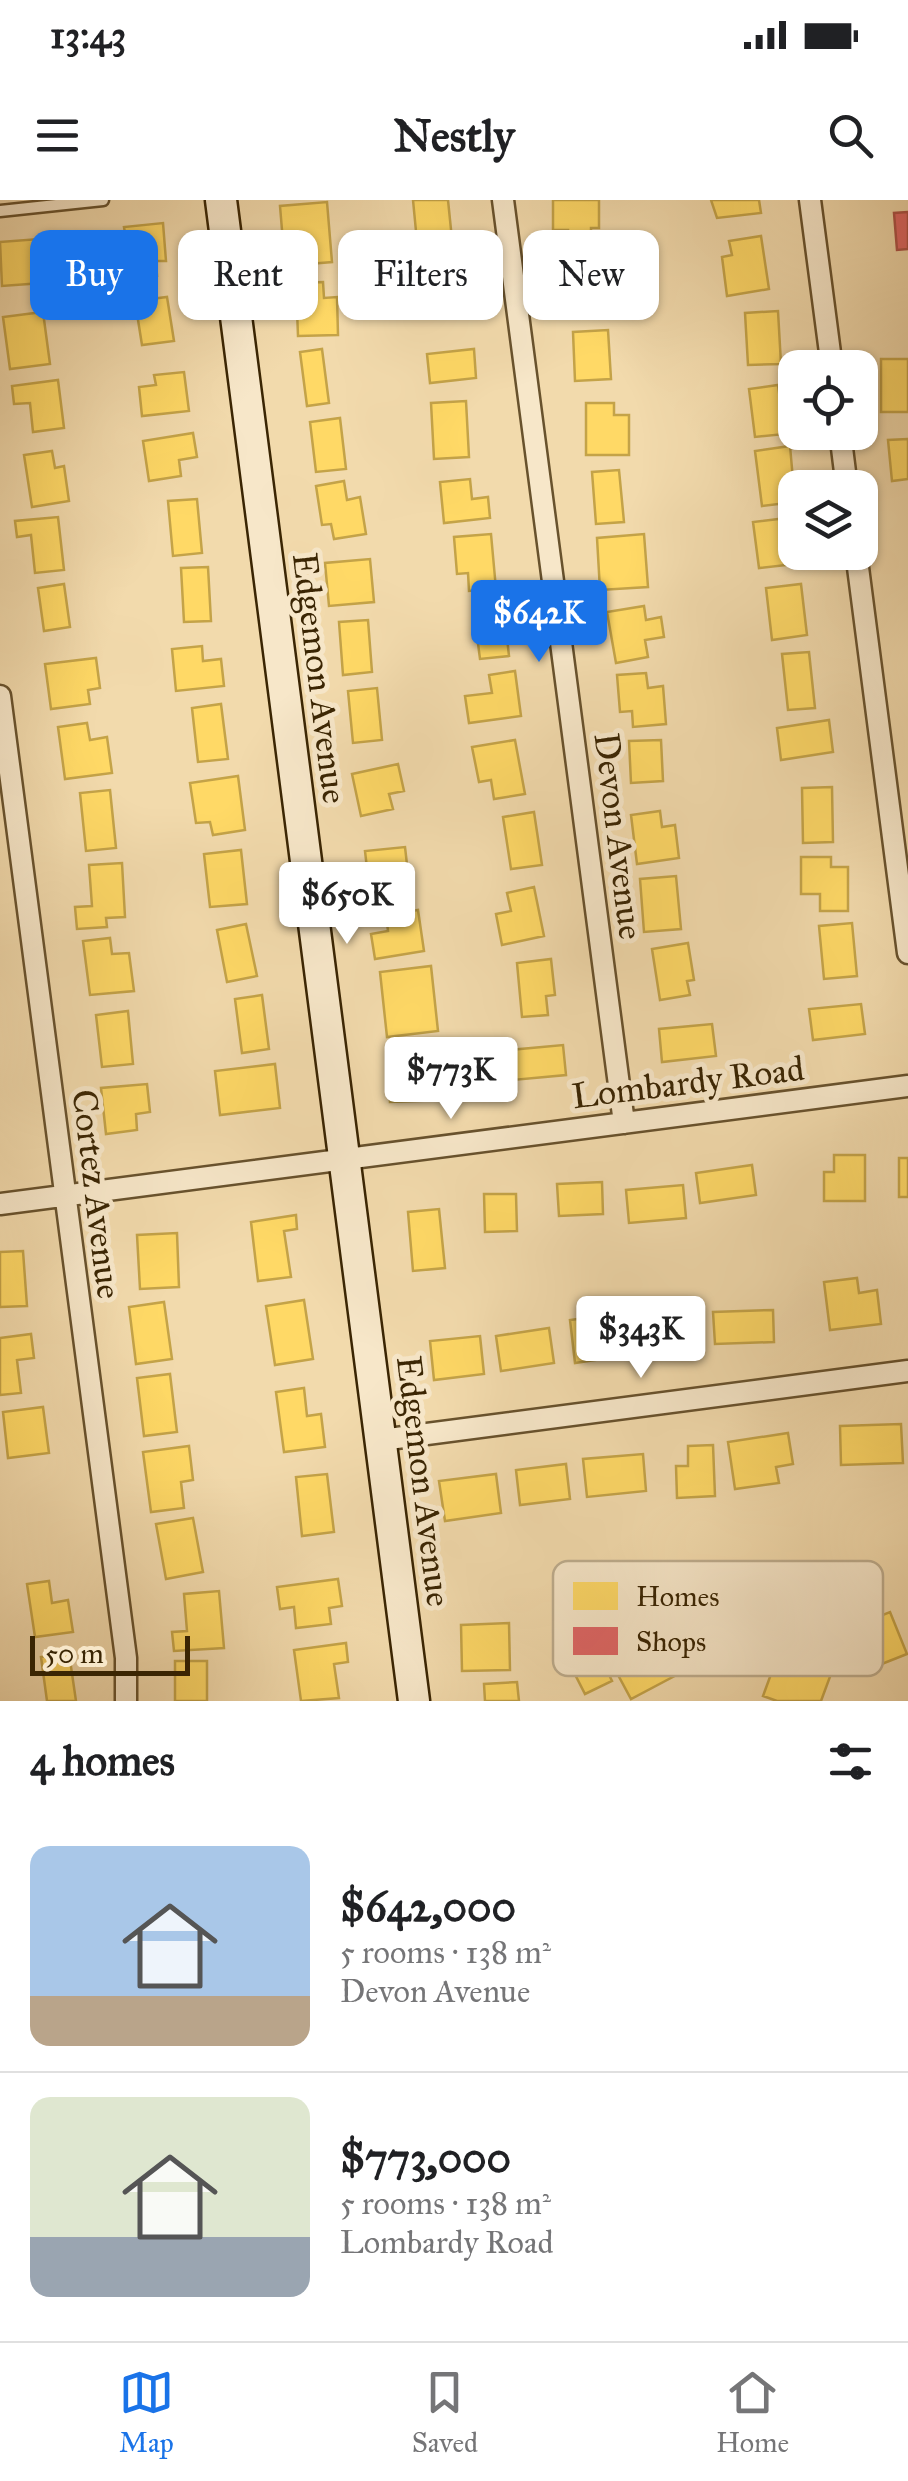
<!DOCTYPE html>
<html lang="en">
<head>
<meta charset="utf-8">
<style>
  :root { --surface:#fff; --page:#f2f2f2; --text:#202124; --muted:#757577; --line:#e0e0e0; --accent:#1a73e8 }
  body { margin:0; font-family:"IM FELL Great Primer",serif; background:var(--page); color:var(--text); height:100vh; display:flex; flex-direction:column; font-size:38px; white-space:nowrap }
  * { box-sizing:border-box; margin:0 }
  p { font-size:32px; color:var(--muted) }
  .icon { flex:none; width:55px; height:55px; fill:none; stroke:currentColor; stroke-width:2; stroke-linecap:round; stroke-linejoin:round }
  .map { position:relative; height:1501px; overflow:hidden }
  .drawer { display:flex; flex-direction:column; background:var(--surface); flex:1 }
  .drawer>* { flex:none }
  .hud { position:absolute; left:30px; top:30px; width:850px; height:90px; display:flex; gap:20px }
  .fabs { position:absolute; left:778px; top:150px; display:grid; gap:20px }
  .fabs a { display:grid; place-items:center; width:100px; height:100px; border-radius:20px; background:var(--surface); box-shadow:0 2px 8px #0004; font-size:50px }
  .scale { position:absolute; left:30px; bottom:25px; width:160px; box-sizing:border-box; padding-left:10px; border:5px solid #3a2503; border-top:0; font-size:28px; line-height:35px; white-space:nowrap; color:#3a2503; -webkit-text-stroke:8px #f7e7c9; paint-order:stroke }
  .price { position:absolute; translate:-50% -85px; padding:0 22px; border-radius:10px; background:#fff; color:#222; font-size:32px; line-height:65px; filter:drop-shadow(0 2px 5px #0008) }
  .price::after { content:''; position:absolute; left:50%; top:60px; width:30px; height:22px; margin-left:-15px; background:inherit; clip-path:polygon(0 0,100% 0,50% 100%) }
  .price.active { background:var(--accent); color:#fff }
  ul { padding:0; list-style:none }
  li { display:flex; align-items:center; gap:30px; height:250px; padding:0 30px }
  li+li { border-top:2px solid var(--line) }
  li span { display:grid; place-items:center; flex:none; width:280px; height:200px; border-radius:20px; color:#555 }
  li>.icon { margin-inline-start:auto }
  span .icon { width:120px; height:120px; fill:#fffc; stroke-width:1 }
  li b { font-size:42px }
  h2 { display:flex; justify-content:space-between; align-items:center; height:120px; padding:0 30px; font-size:42px }
  .tag { padding:0 35px; border-radius:20px; background:var(--surface); box-shadow:0 2px 8px #0004; font-size:35px; line-height:90px }
  .tag.active { background:var(--accent); color:#fff }
  .status { display:flex; justify-content:space-between; align-items:center; height:70px; padding:0 50px; background:var(--surface); direction:ltr }
  .status svg { height:28px; fill:currentColor }
  header { display:flex; justify-content:space-between; align-items:center; height:130px; padding:0 30px; background:var(--surface); font-size:45px; font-weight:700 }
  .dock { display:flex; justify-content:space-around; align-items:center; height:140px; border-top:2px solid var(--line); background:var(--surface); font-size:28px; color:var(--muted) }
  .dock a { display:grid; justify-items:center; gap:5px }
  .dock .active { color:var(--accent) }
  .map>svg:first-child { display:block }
  .homes { fill:#ffd966; stroke:#c4a348; stroke-width:2.5 }
  .shops { fill:#e06666; stroke:#ae5248; stroke-width:2.5 }
  .lines { fill:none; stroke-linecap:round; stroke-linejoin:round }
  .lane-casing { stroke:#68522d; stroke-width:15 }
  .street-casing { stroke:#68522d; stroke-width:25 }
  .secondary-casing { stroke:#3a2503; stroke-width:35 }
  .lane { stroke:#f7e7c9; stroke-width:10 }
  .street { stroke:#f7e7c9; stroke-width:20 }
  .secondary { stroke:#f7e7c9; stroke-width:30 }
  .labels { text-anchor:middle; stroke-width:10; stroke-linejoin:round; paint-order:stroke }
  .street-label { font-size:35px; fill:#3a2503; stroke:#f7e7c9 }
  .key { fill:#f7e7c9; stroke:#bead8e; stroke-width:2.5 }
  .key-label { font-size:28px; fill:#3a2503 }
</style>
</head>
<body>
<div class="status"><b>13:43</b><svg viewBox="0 0 49 12"><path d="M0 12V9h3v3zM5 12V6h3v6zM10 12V3h3v9zM15 12V0h3v12zM26 1h20v11H26zM47 4h2v5h-2z"/></svg></div>
<header><svg class="icon" aria-label="menu" viewBox="0 0 24 24"><path d="M4 6h16M4 12h16M4 18h16"/></svg>Nestly<svg class="icon" aria-label="search" viewBox="0 0 24 24"><circle cx="10" cy="10" r="6"/><path d="M15 15l6 6"/></svg></header>
<div class="map">
<svg width="908" height="1501" viewBox="0 0 908 1501">
  <rect width="100%" height="100%" fill="#f2daac"/>
  <filter id="stains"><feTurbulence type="fractalNoise" baseFrequency=".002" numOctaves="4"/><feColorMatrix values="0 0 0 0 .2 0 0 0 0 .09 0 0 0 0 .02 0 0 0 .5 -.17"/></filter>
  <radialGradient id="worn" r=".72"><stop offset=".6" stop-color="#630" stop-opacity="0"/><stop offset="1" stop-color="#630" stop-opacity=".3"/></radialGradient>
  <path class="homes" d="M413,0H448L453,49L418,52Z
    M553,0H599V28H591V42H568V30H553Z
    M711,0H759L761,13L717,18Z
    M327,2L332,62L285,66L280,6Z
    M163,23L166,61H156L157,76L122,80L119,52L128,51L124,27Z
    M761,36L769,89L727,96L722,57L732,55L729,41Z
    M39,39L42,83L2,86L0,42Z
    M614,56L617,111L571,114L568,59Z
    M461,65L465,115L430,118L425,68Z
    M323,82L324,98L337,97L338,135L298,136L296,83Z
    M167,97L174,141L142,145L135,101Z
    M778,111L781,164L748,165L745,113Z
    M43,112L50,164L10,169L3,117Z
    M608,130L611,179L575,181L573,132Z
    M322,149L329,203L307,206L300,152Z
    M474,149L476,178L430,183L427,154Z
    M881,159H908V212H881Z
    M184,172L189,211L142,216L139,187L156,185L154,175Z
    M58,180L64,228L33,232L30,203L14,204L12,186Z
    M778,185L785,234L755,237L749,189Z
    M466,201L469,257L434,259L431,203Z
    M586,203H614V215H629V255H586Z
    M340,218L346,269L316,272L310,222Z
    M193,233L197,257L179,260L181,276L149,281L143,241Z
    M908,239V279L892,281L888,240Z
    M790,246L795,302L762,306L755,251Z
    M52,251L55,268L64,266L69,301L32,307L24,255Z
    M619,270L624,322L596,324L592,272Z
    M470,279L472,299L488,297L490,318L444,323L440,282Z
    M344,281L347,300L360,297L366,334L334,339L331,324L322,325L316,286Z
    M197,299L202,353L173,356L168,301Z
    M58,317L64,370L35,373L31,335L17,337L15,321Z
    M795,317V352H802L804,363L759,368L753,322Z
    M491,334L496,389L469,391L468,373L457,374L454,337Z
    M644,334L648,387L600,390L597,338Z
    M370,359L374,402L329,406L325,363Z
    M208,367L211,421L184,422L181,368Z
    M64,384L70,427L44,431L38,388Z
    M801,384L807,435L772,440L766,388Z
    M503,401L509,456L480,459L473,405Z
    M644,406L646,420L661,417L664,437L645,440L648,457L616,463L607,412Z
    M368,420L372,472L343,475L339,422Z
    M202,446L203,461L221,459L224,486L176,491L172,449Z
    M809,452L815,508L788,510L782,454Z
    M96,458L100,488L88,490L90,504L51,509L45,464Z
    M515,471L521,516L469,523L465,496L492,493L489,475Z
    M646,473L648,488L663,486L666,524L633,527L632,511L620,512L617,475Z
    M377,488L382,540L353,543L348,491Z
    M221,504L228,559L198,562L192,508Z
    M829,520L833,552L781,560L777,528Z
    M87,523L90,540L107,537L112,573L65,579L58,527Z
    M515,540L525,594L494,599L491,580L479,582L472,547Z
    M661,540L663,581L631,583L629,541Z
    M398,564L404,591L389,594L393,609L361,616L352,574Z
    M238,576L245,630L213,635L210,622L196,623L190,583Z
    M832,587L833,642L803,643L802,588Z
    M110,590L116,648L86,651L80,593Z
    M660,611L662,627L675,625L679,658L637,664L631,615Z
    M534,612L542,665L511,669L503,617Z
    M405,647L409,682L369,686L365,651Z
    M241,650L247,704L210,707L204,654Z
    M801,657H831V667H848V711H820V694H801Z
    M122,663L125,717L106,718L107,727L77,729L75,707L92,706L89,665Z
    M676,676L681,729L644,732L640,679Z
    M534,687L544,736L502,745L496,714L511,711L507,693Z
    M418,710L424,751L375,759L371,734L388,731L386,715Z
    M852,723L857,776L824,779L819,726Z
    M246,724L257,776L227,782L217,730Z
    M110,738L112,754L129,753L134,791L90,795L83,741Z
    M688,743L694,780L687,781L690,795L660,800L652,749Z
    M551,759L555,795L546,796L548,815L522,817L517,763Z
    M431,766L438,831L387,837L380,772Z
    M262,795L269,849L242,853L235,799Z
    M861,804L865,834L813,840L809,809Z
    M128,811L133,864L102,867L96,815Z
    M712,824L716,856L662,862L659,829Z
    M563,845L566,875L513,880L510,850Z
    M443,858L444,900L390,902L389,859Z
    M275,864L280,908L220,915L215,871Z
    M147,884L150,912L136,914L137,930L106,934L101,888Z
    M834,955H865V1001H824V972H834Z
    M899,958H908V997H899Z
    M752,965L756,995L700,1003L696,973Z
    M602,982L603,1014L559,1016L557,984Z
    M683,985L686,1018L629,1023L626,990Z
    M484,994H516L517,1031L485,1032Z
    M439,1009L445,1068L413,1071L408,1012Z
    M296,1015L297,1029L284,1031L291,1077L258,1081L251,1022Z
    M177,1033L179,1087L140,1089L137,1035Z
    M23,1051L27,1106L0,1107V1052Z
    M857,1078L859,1093L877,1090L881,1124L830,1130L824,1082Z
    M304,1100L313,1159L275,1165L266,1106Z
    M164,1102L172,1159L136,1164L129,1107Z
    M674,1106L675,1118L689,1117L692,1150L651,1153L648,1108Z
    M773,1110L774,1142L715,1144L713,1112Z
    M600,1116L602,1127L624,1124L628,1155L575,1163L570,1120Z
    M549,1128L554,1163L501,1171L496,1136Z
    M31,1134L34,1158L17,1160L21,1193L0,1195V1138Z
    M480,1136L484,1174L434,1180L430,1141Z
    M170,1174L177,1232L144,1236L137,1178Z
    M304,1188L307,1216L321,1214L325,1247L284,1252L276,1192Z
    M43,1207L49,1253L8,1258L3,1212Z
    M901,1224L903,1263L841,1265L840,1226Z
    M788,1233L793,1264L776,1267L779,1283L735,1289L728,1242Z
    M713,1245L715,1296L677,1298L676,1266H688V1246Z
    M189,1246L193,1280L181,1282L184,1308L151,1312L143,1252Z
    M643,1254L646,1291L587,1297L583,1259Z
    M566,1264L570,1299L520,1305L516,1270Z
    M327,1274L334,1332L302,1336L296,1277Z
    M496,1274L501,1313L445,1321L439,1281Z
    M193,1318L203,1372L166,1379L156,1324Z
    M338,1379L342,1406L329,1408L331,1424L296,1428L294,1407L280,1409L277,1387Z
    M49,1381L52,1403L68,1400L73,1432L35,1437L27,1384Z
    M219,1391L224,1448L174,1451L172,1432L187,1431L184,1394Z
    M890,1412L907,1454L864,1471L852,1439L864,1434L860,1424Z
    M509,1423L510,1470L462,1471L461,1425Z
    M587,1429L612,1481L585,1494L559,1443Z
    M649,1440L654,1448L668,1440L684,1471L631,1499L610,1460Z
    M346,1443L348,1462L334,1464L339,1498L301,1501L294,1450Z
    M69,1453L76,1501H47L41,1457Z
    M175,1461H207V1501H175Z
    M798,1461L831,1474L821,1501H777L763,1496L774,1466L793,1473Z
    M517,1482L519,1501H485L484,1484Z"/>
  <path class="shops" d="M908,12V49L897,50L894,13Z"/>
  <g class="lines">
    <defs>
      <path id="lane" d="M0,11L103,0"/>
      <path id="street" d="M503,0L624,923
        M810,0L832,168
        M840,232L847,288
        M856,352L908,753
        M0,496L126,1458V1501
        M0,1004L908,886
        M381,1240L908,1171"/>
      <path id="secondary" d="M221,0L414,1501"/>
    </defs>
    <use href="#lane" class="lane-casing"/>
    <use href="#street" class="street-casing"/>
    <use href="#secondary" class="secondary-casing"/>
    <use href="#lane" class="lane"/>
    <use href="#street" class="street"/>
    <use href="#secondary" class="secondary"/>
  </g>
  <g class="labels">
    <g class="street-label">
      <text transform="translate(320 478) rotate(83)" y="12">Edgemon Avenue</text>
      <text transform="translate(619 636) rotate(83)" y="12">Devon Avenue</text>
      <text transform="translate(688 882) rotate(-7)" y="12">Lombardy Road</text>
      <text transform="translate(97 994) rotate(83)" y="12">Cortez Avenue</text>
      <text transform="translate(424 1281) rotate(83)" y="12">Edgemon Avenue</text>
    </g>
  </g>
  <rect x="553" y="1361" width="330" height="115" rx="15" class="key"/>
  <rect x="573" y="1382" width="45" height="28" fill="#ffd966"/>
  <rect x="573" y="1427" width="45" height="28" fill="#e06666"/>
  <g class="key-label">
    <text x="636" y="1406">Homes</text>
    <text x="636" y="1451">Shops</text>
  </g>
  <rect width="100%" height="100%" filter="url(#stains)"/>
  <rect width="100%" height="100%" fill="url(#worn)"/>
</svg>
<div class="fabs">
<a><svg class="icon" aria-label="locate" viewBox="0 0 24 24"><circle cx="12" cy="12" r="6"/><path d="M12 2v4M12 18v4M2 12h4M18 12h4"/></svg></a>
<a><svg class="icon" aria-label="layers" viewBox="0 0 24 24"><path d="M12 4l9 5-9 5-9-5zM3 14l9 5 9-5"/></svg></a>
</div>
<div class="scale">50 m</div>
<b class="price active" style="left:539px;top:465px">$642K</b>
<b class="price" style="left:347px;top:747px">$650K</b>
<b class="price" style="left:451px;top:922px">$773K</b>
<b class="price" style="left:641px;top:1181px">$343K</b>
<div class="hud">
<a class="tag active">Buy</a>
<a class="tag">Rent</a>
<a class="tag">Filters</a>
<a class="tag">New</a>
</div>
</div>
<section class="drawer">
<h2>4 homes<svg class="icon" aria-label="filters" viewBox="0 0 24 24"><path d="M4 7h16M4 17h16"/><circle cx="9" cy="7" r="2"/><circle cx="15" cy="17" r="2"/></svg></h2>
<ul>
<li><span style="background:linear-gradient(#a9c7e8 75%,#b9a48a 0)"><svg class="icon" aria-label="home" viewBox="0 0 24 24"><path d="M3 11l9-7 9 7M6 9v11h12V9"/></svg></span><div><b>$642,000</b><p>5 rooms · 138 m²</p><p>Devon Avenue</p></div></li>
<li><span style="background:linear-gradient(#dfe7d0 70%,#9aa5b1 0)"><svg class="icon" aria-label="home" viewBox="0 0 24 24"><path d="M3 11l9-7 9 7M6 9v11h12V9"/></svg></span><div><b>$773,000</b><p>5 rooms · 138 m²</p><p>Lombardy Road</p></div></li>
</ul>
</section>
<nav class="dock">
<a class="active"><svg class="icon" aria-label="map" viewBox="0 0 24 24"><path d="M3 6l6-2 6 2 6-2v14l-6 2-6-2-6 2zM9 4v14M15 6v14"/></svg>Map</a>
<a><svg class="icon" aria-label="saved" viewBox="0 0 24 24"><path d="M7 4h10v16l-5-4-5 4z"/></svg>Saved</a>
<a><svg class="icon" aria-label="home" viewBox="0 0 24 24"><path d="M3 11l9-7 9 7M6 9v11h12V9"/></svg>Home</a>
</nav>
</body>
</html>
